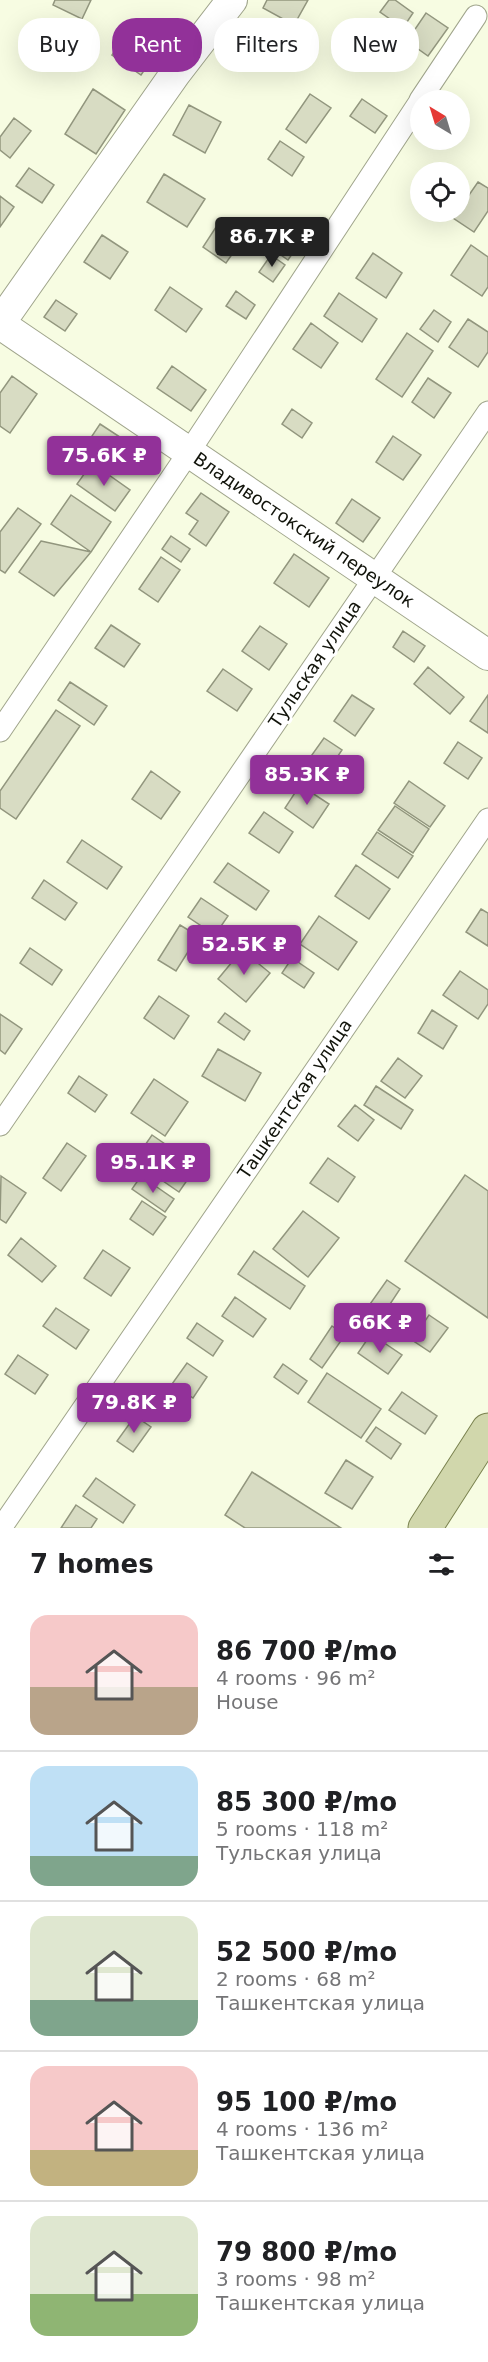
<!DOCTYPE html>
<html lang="en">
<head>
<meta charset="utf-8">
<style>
  :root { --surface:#fff; --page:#f6f6f6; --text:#202124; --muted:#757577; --line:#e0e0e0; --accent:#923199 }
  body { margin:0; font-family:"DejaVu Sans",sans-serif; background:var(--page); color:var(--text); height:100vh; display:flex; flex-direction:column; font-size:22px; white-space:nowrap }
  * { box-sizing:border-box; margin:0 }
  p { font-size:20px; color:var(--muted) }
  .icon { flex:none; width:33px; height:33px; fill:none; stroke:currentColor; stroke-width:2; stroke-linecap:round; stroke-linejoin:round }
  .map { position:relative; height:1528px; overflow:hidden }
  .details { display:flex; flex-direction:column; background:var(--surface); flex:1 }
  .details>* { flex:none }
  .guide { position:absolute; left:18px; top:18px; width:453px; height:54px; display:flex; gap:12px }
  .needle { width:39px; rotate:322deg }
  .tools { position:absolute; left:410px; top:90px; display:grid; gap:12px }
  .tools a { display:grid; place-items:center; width:60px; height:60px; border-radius:50%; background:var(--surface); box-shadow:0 6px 24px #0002; font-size:30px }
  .price { position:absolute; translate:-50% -51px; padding:0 14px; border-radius:6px; background:var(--accent); color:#fff; font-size:20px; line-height:39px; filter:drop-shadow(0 2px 3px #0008) }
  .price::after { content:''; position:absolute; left:50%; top:36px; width:18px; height:14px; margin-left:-9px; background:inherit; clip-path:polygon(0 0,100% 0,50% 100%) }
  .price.current { background:#222; color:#fff }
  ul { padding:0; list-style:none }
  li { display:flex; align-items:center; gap:18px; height:150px; padding:0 30px }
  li+li { border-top:2px solid var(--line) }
  li span { display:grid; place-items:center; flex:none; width:168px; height:120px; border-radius:18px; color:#555 }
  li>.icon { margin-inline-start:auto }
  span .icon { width:72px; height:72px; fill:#fffc; stroke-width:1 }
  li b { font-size:26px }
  h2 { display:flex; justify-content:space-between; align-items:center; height:72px; padding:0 30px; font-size:26px }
  .pill { padding:0 21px; border-radius:24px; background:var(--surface); box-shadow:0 6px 24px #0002; font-size:21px; line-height:54px }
  .pill.current { background:var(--accent); color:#fff }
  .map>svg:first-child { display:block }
  .building { fill:#d8dcc3; stroke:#92967e; stroke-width:1.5 }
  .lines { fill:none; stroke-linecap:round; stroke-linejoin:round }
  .street-casing { stroke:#a0a58c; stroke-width:23 }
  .secondary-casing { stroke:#a0a58c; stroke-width:32 }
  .primary-casing { stroke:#7a824f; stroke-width:35 }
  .street { stroke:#fff; stroke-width:21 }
  .secondary { stroke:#fff; stroke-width:30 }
  .primary { stroke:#d1d7ac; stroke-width:33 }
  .labels { text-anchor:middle; stroke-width:6; stroke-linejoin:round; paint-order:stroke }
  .street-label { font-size:18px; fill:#11130a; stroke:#fff }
</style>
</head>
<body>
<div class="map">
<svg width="488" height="1528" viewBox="0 0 488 1528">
  <rect width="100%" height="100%" fill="#f7fce2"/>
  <path class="building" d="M55,0H91L82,19L53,5Z
    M267,0H308L294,25L263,8Z
    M389,0H395L413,13L403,28L380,12Z
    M426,13L448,28L428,56L407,41Z
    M245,24L279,47L266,67L232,44Z
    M130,29L159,49L141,75L112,55Z
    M93,89L125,110L96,154L65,134Z
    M310,94L331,108L306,143L286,129Z
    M362,99L387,116L375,133L350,116Z
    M189,105L221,122L205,153L173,135Z
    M14,118L31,131L10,158L0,150V137Z
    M280,141L304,157L292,176L268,159Z
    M29,168L54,185L42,203L16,186Z
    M164,174L205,199L187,227L147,202Z
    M478,182L488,188V211L474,232L453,218Z
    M0,196L14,207L0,227Z
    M218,224L242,240L226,263L203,247Z
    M281,227L301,241L288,260L268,246Z
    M102,235L128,252L110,279L84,262Z
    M471,245L488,257V287L482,296L451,275Z
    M373,253L402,273L386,298L356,278Z
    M271,255L285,265L273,282L259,272Z
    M170,287L202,309L186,332L155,310Z
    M236,291L255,305L246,319L226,306Z
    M339,293L377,319L362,342L324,316Z
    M56,300L77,314L65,331L44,317Z
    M434,310L451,322L438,342L420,329Z
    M468,319L488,332V352L478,367L449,347Z
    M311,323L338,343L321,368L293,349Z
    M407,333L433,351L402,397L376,379Z
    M172,366L206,390L191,411L157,388Z
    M12,376L37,394L10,433L0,426V393Z
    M428,378L451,393L434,418L412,402Z
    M292,409L312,423L302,438L282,424Z
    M100,424L129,443L112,468L84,448Z
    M393,436L421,455L403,480L376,462Z
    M92,463L130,490L115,511L77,484Z
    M201,493L229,512L206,546L189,534L198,521L186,513Z
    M71,495L111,522L91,552L51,524Z
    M352,499L380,518L363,542L336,523Z
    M18,508L41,524L5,573L0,570V532Z
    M171,536L190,549L181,562L162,549Z
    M41,541L91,552L54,596L19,572Z
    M294,554L329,578L309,607L274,583Z
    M161,557L180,570L158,602L139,589Z
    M111,625L140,644L124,667L95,648Z
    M260,626L287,644L269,670L242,651Z
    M403,631L425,646L414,662L393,647Z
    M428,667L464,697L450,714L414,684Z
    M223,669L252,689L237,711L207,691Z
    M70,682L107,706L94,725L58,700Z
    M352,695L374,709L355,736L334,721Z
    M488,695V733L470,721Z
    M56,710L80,726L16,819L0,808V791Z
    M324,738L342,750L327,772L309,759Z
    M458,742L482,758L468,779L444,763Z
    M151,771L180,792L161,819L132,799Z
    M409,781L445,806L430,827L394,803Z
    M300,785L329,804L313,828L285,808Z
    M395,806L429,829L413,853L378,830Z
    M264,812L293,832L279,853L249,833Z
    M377,832L413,856L398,878L362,854Z
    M82,840L122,867L107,889L67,862Z
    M228,863L269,891L256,910L214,882Z
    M356,865L390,889L369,919L335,896Z
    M44,880L77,903L65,920L32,898Z
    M201,898L228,916L215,935L188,917Z
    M481,909L488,913V946L466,932Z
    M319,916L357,942L338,970L300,944Z
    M180,925L198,936L176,971L158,960Z
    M30,948L62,970L52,985L20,963Z
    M242,950L270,973L246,1002L218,979Z
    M292,958L314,973L304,988L282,973Z
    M460,971L488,990V1004L478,1019L443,995Z
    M159,996L189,1016L174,1039L144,1018Z
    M432,1010L457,1026L443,1049L418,1033Z
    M225,1013L250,1031L244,1040L218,1022Z
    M0,1014L22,1029L5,1054L0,1050Z
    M218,1049L261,1073L245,1101L202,1076Z
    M398,1058L422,1076L405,1098L381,1081Z
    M79,1076L107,1095L95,1112L68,1093Z
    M154,1079L188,1102L165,1136L131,1113Z
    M376,1086L413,1110L401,1129L364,1105Z
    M355,1105L374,1120L358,1141L338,1126Z
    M152,1135L197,1166L179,1192L134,1161Z
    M67,1143L86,1156L61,1191L43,1178Z
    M328,1158L355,1177L338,1202L310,1183Z
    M465,1175L488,1191V1318L405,1261Z
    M1,1176L26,1193L6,1223L0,1219Z
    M141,1176L174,1199L165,1212L132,1189Z
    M142,1201L166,1217L153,1235L130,1219Z
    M303,1211L339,1238L308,1277L273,1249Z
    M21,1238L56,1266L42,1282L8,1255Z
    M103,1250L130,1268L111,1296L84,1278Z
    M254,1251L305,1286L290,1309L238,1274Z
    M387,1280L400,1289L377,1324L363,1314Z
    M235,1297L266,1319L253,1337L222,1316Z
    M56,1308L89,1330L76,1349L43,1326Z
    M429,1315L448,1328L430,1352L412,1340Z
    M197,1323L223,1341L213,1356L187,1338Z
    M332,1326L345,1335L322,1368L310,1359Z
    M371,1334L402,1355L388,1374L358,1353Z
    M18,1355L48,1375L35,1394L5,1374Z
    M187,1363L207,1377L193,1398L172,1384Z
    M283,1364L307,1381L298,1394L274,1377Z
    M327,1373L381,1409L361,1438L308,1402Z
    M402,1392L437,1416L425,1434L389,1410Z
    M135,1416L151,1427L133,1452L117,1441Z
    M376,1427L401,1444L391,1459L366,1441Z
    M346,1460L373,1477L352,1509L325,1493Z
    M252,1472L341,1528H245L225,1515Z
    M96,1478L135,1505L123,1523L83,1496Z
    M76,1505L97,1519L91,1528H61Z"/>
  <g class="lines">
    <defs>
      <path id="street" d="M420,100L476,16
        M0,731L189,452L420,101
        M0,1125L488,412
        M1,1528L488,819"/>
      <path id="secondary" d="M0,323L175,74L232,0
        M0,324L488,655"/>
      <path id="primary" d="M425,1528L488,1430"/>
    </defs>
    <use href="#street" class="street-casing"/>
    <use href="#secondary" class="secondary-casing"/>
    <use href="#primary" class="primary-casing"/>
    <use href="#street" class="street"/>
    <use href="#secondary" class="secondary"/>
    <use href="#primary" class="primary"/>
  </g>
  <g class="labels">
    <g class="street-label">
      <text transform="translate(304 530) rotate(34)" y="6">Владивостокский переулок</text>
      <text transform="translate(315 664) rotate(-56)" y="6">Тульская улица</text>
      <text transform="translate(295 1099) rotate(-56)" y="6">Ташкентская улица</text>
    </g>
  </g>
</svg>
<div class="tools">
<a><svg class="needle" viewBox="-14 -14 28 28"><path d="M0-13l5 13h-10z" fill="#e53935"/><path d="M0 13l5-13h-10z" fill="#757577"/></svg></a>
<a><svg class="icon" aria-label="locate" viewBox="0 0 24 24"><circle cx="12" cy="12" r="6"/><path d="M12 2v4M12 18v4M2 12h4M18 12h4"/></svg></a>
</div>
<b class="price current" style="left:272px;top:268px">86.7K ₽</b>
<b class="price" style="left:104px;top:487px">75.6K ₽</b>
<b class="price" style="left:307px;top:806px">85.3K ₽</b>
<b class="price" style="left:244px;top:976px">52.5K ₽</b>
<b class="price" style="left:153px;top:1194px">95.1K ₽</b>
<b class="price" style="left:380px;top:1354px">66K ₽</b>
<b class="price" style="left:134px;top:1434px">79.8K ₽</b>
<div class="guide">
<a class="pill">Buy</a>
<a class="pill current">Rent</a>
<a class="pill">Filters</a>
<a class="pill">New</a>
</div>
</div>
<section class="details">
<h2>7 homes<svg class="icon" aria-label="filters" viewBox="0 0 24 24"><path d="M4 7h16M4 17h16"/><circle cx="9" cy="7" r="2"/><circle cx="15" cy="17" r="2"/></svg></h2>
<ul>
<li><span style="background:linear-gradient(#f6c9c9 60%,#b9a48a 0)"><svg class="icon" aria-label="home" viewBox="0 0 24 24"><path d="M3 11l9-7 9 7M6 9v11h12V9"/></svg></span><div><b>86 700 ₽/mo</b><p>4 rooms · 96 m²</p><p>House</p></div></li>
<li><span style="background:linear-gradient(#bfe0f5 75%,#7fa58c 0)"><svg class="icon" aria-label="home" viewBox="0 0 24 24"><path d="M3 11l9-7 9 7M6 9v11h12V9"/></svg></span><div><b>85 300 ₽/mo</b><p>5 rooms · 118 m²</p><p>Тульская улица</p></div></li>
<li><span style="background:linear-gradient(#dfe7d0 70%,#7fa58c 0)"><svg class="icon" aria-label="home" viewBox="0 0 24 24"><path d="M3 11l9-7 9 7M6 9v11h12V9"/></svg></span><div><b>52 500 ₽/mo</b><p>2 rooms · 68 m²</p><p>Ташкентская улица</p></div></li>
<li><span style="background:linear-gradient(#f6c9c9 70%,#c2b280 0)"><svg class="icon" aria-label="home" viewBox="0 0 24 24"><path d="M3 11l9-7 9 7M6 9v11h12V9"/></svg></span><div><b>95 100 ₽/mo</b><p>4 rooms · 136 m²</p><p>Ташкентская улица</p></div></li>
<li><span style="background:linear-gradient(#dfe7d0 65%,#8fb573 0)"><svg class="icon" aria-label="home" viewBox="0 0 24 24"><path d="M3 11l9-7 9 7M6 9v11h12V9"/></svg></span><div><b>79 800 ₽/mo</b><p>3 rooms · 98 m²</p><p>Ташкентская улица</p></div></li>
</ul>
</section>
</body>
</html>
